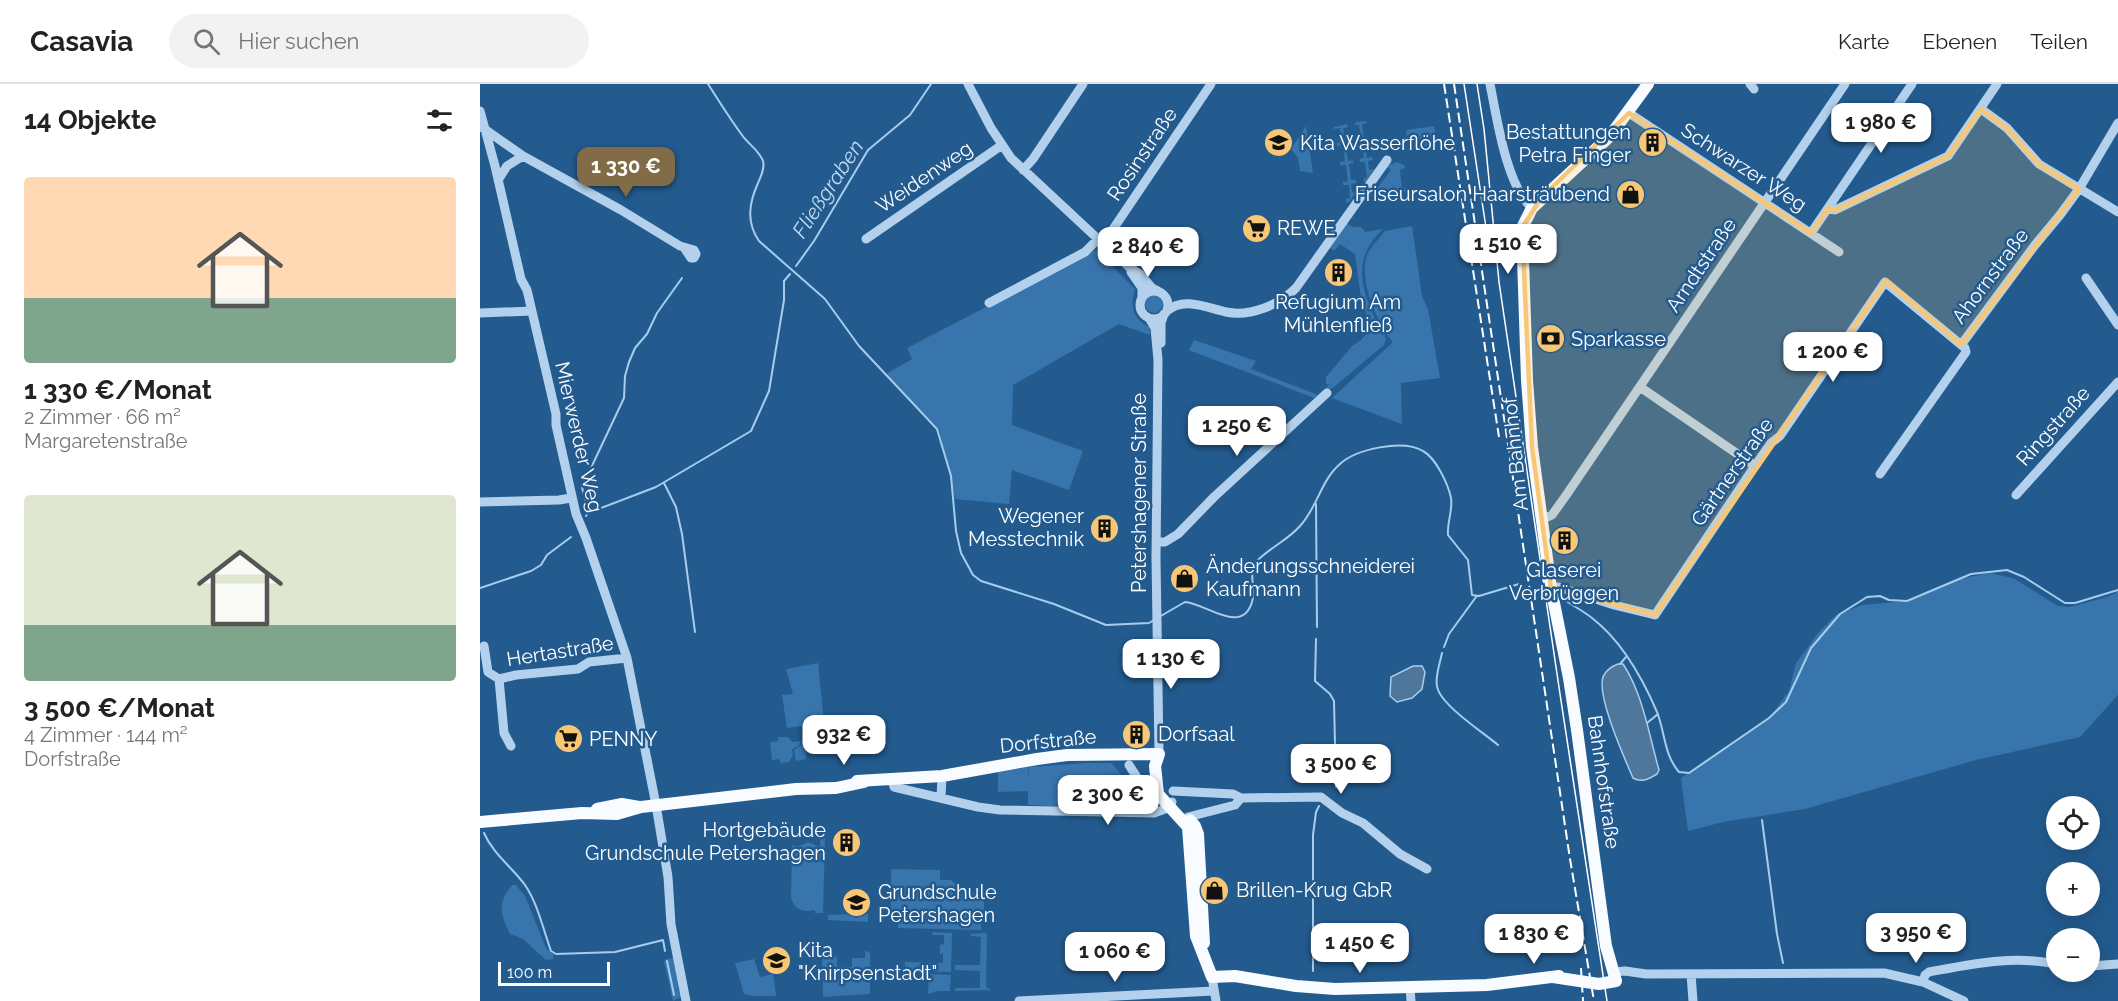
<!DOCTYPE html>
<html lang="de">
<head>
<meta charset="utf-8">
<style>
  :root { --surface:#fff; --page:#f2f2f2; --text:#222; --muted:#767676; --line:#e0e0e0; --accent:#826c47 }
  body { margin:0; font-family:Raleway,sans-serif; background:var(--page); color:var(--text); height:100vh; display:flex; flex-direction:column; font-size:22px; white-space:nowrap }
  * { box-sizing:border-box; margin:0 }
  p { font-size:20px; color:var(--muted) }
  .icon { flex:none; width:33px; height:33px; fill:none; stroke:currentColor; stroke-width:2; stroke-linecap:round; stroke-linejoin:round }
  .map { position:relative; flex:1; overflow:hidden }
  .sheet { display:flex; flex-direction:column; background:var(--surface); width:480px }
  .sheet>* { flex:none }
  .fabs { position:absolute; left:1566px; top:712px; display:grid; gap:12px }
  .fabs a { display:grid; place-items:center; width:54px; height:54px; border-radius:50%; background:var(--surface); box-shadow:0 3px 15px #0003; font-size:30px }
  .scale { position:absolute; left:18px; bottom:15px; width:112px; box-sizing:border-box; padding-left:6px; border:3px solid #fff; border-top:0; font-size:16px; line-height:21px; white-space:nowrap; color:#fff; -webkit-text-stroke:4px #235b8f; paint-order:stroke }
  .price { position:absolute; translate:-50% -51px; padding:0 14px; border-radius:12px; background:#fff; color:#222; font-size:20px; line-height:39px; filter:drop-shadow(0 2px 3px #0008) }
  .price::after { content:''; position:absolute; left:50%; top:36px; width:18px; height:14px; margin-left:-9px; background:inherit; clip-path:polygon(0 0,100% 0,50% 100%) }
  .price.selected { background:var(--accent); color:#fff }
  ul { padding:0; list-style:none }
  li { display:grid; align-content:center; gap:12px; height:318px; padding:0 24px }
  li span { display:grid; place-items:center; height:186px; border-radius:6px; color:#555 }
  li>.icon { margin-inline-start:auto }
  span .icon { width:108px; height:108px; fill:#fffc; stroke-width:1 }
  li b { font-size:26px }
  h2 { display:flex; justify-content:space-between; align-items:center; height:72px; padding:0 24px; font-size:26px }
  header { display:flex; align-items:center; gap:36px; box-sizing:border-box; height:84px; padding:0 30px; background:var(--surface); border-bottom:2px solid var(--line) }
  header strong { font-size:28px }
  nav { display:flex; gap:33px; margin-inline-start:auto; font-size:21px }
  .search { width:420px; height:54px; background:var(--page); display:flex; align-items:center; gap:15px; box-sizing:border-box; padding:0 21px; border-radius:33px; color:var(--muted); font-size:22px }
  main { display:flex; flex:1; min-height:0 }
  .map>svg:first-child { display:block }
  .green { fill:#3775ac }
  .water { fill:#4f769b; stroke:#a7cded; stroke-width:1.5 }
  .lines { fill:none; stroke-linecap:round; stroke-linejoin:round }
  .stream { stroke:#a7cded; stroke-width:2 }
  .minor { stroke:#b3d1ec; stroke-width:9 }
  .major { stroke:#f8fbff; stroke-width:12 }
  .tram { stroke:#fff; stroke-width:1.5 }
  .rail { stroke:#fff; stroke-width:2; stroke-dasharray:10 4.5; stroke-linecap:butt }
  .marked { fill:#f7c775; fill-opacity:0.2; stroke:#f7c775; stroke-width:4.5; stroke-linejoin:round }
  .labels { text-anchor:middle; stroke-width:5; stroke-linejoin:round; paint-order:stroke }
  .poi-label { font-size:20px; fill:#fff; stroke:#235b8f; text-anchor:start }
  .street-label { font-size:20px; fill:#fff; stroke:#235b8f }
  .water-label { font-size:21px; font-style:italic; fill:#bfdbf3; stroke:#235b8f }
</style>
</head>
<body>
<header>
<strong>Casavia</strong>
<div class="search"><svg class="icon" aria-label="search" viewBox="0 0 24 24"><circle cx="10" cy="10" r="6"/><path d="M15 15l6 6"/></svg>Hier suchen</div>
<nav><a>Karte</a><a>Ebenen</a><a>Teilen</a></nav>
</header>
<main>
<section class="sheet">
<h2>14 Objekte<svg class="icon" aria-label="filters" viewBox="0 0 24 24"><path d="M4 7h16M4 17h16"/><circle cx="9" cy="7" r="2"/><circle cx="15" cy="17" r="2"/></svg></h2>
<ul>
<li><span style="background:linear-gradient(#ffd9b3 65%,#7fa58c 0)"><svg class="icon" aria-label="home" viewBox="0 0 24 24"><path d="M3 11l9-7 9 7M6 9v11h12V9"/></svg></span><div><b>1 330 €/Monat</b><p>2 Zimmer · 66 m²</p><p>Margaretenstraße</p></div></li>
<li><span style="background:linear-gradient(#dfe7d0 70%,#7fa58c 0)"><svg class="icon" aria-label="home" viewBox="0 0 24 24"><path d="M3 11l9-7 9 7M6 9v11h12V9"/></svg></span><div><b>3 500 €/Monat</b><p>4 Zimmer · 144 m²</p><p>Dorfstraße</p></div></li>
</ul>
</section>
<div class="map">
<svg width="1638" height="917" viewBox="0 0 1638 917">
  <rect width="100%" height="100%" fill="#235b8f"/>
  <path class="green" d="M885,37L887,39L882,40L884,54H889L890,56L884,58L887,74L892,73L893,76L888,77L889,86L894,85L886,98H885L883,95L887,94L885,78H880L879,75L884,74L882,58L877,59V56L881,55L879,41H875L876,38Z
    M867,40L868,43L863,44L865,55L870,54L871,60L866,61L868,77L873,76L874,79L869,80L871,96H876V99L871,100L872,108H876L869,118L866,119V115L870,114L869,101H863V98L868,97L866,81H860V78L865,77L863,61L857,62V59L862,58L860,44L854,45V43Z
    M826,42L833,89L820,87L818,74L811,65Z
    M954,42L957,60L929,64L926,46Z
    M917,78L924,81L925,84L920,86L922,105L928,104L927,107L884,113L888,107L893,110L911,86L906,82Z
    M866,139L873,143H881L885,148L903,145C874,173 879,200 895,234C898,241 904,247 906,255L904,261L854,303L834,314L709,266L714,256L776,277L771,285L838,311L849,301L846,300V293L872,262L881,256L891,244L881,214L875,170L860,160L854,167L850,164Z
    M932,142L942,212L948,225L960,294L921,299L922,340L852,314L913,258C897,240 880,199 886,174C889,164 899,155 905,147Z
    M616,166L655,205C650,222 652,234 669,243L670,251L639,240L533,301L532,341L603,367L589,406L532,386L529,420L475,415L459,345L406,290L432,275L427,264Z
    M665 220a9 9 0 1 1 18 0a9 9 0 1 1-18 0Z
    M1509,489L1533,494L1578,522L1590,523L1627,513L1636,509L1638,506V611L1600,653L1496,676L1325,725L1243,738L1208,747L1201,694L1289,634L1309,607L1316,579L1339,548L1356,531L1382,521L1427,517L1476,496Z
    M338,579L344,639L307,644L302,611L313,610L306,585Z
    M298,653H308L312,658L321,657L319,662L312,665L313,671L309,678L301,679L299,675L292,676L290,658L298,657Z
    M333,655L332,668L326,669V675L316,677L314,666L321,661L322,656Z
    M606,679H632L644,695L642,699L639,700L638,690L627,691L628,711L640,710L639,704L643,703L646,707L647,716L638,718L640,725L658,723V717H665L667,724L636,725L548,721V707L518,708V688L548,683V695L549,683Z
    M340,753L345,754L343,829H335V826C323,829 315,826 311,814L312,761L317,763L328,758L340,763Z
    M411,785L460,786V796H471L485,809H500L504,814V828L501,831V846L418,844V832L411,828Z
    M32,801H36L45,812L66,864L74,871L73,875L66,876L43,855L30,850C20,829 17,820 32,801Z
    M377,830H388V838L348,836V831Z
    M452,848L472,849L471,888L425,887V878L463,879V870H460V861L464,860V851H453Z
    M507,849L506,903L511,906L475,907V904H500V887L475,886V881H500L501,853L491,852V850Z
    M342,860H349V872L357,873V882L372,883V874H385V867L390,868V910L343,913Z
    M194,874L199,909L202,912L193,917L184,878L186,875Z
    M274,875L280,893L293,890L296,912H273L264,910L255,879Z
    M449,890L471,891L470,907H457L448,910Z"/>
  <path class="water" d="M1138,580H1143C1163,610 1169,651 1179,686L1177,690C1169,695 1162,699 1153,694C1145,675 1114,607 1124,591C1127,585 1133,582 1138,580Z
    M933,582H942L945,588L942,605L932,614L917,618L910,612L911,593Z"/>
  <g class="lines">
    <path class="stream" d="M228,0C239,17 250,35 262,51C268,60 279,66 283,77C285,84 281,92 278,99C269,119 266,138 279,157L345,215L379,262L457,345L471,392L476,447L481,469L493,491L501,497L574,520L626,541L669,539L674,536
      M316,182L334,157L388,66L430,31L451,0
      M184,399L196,423L202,450L215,548
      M836,420L837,543
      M108,428L102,403L144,314L145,292L149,278L155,264L167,250L177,229L202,194
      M106,432L108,429L176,403L271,347L289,307L304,216V197L310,190
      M0,504L51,487L61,481L67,471L91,453
      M1081,513C1091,521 1102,526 1112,534C1142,557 1162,593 1177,628C1185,648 1184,671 1199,688L1209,689L1289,634L1306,618L1331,564L1360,530L1387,513L1400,512L1409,516L1427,517L1491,490L1527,486L1544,493L1585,519H1595L1638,506
      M679,533L705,518C725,519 762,552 772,518C776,506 769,492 774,480C787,465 807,457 820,442C837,424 841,396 860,380C876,365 923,355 943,367C956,374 968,400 971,414C973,426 967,438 968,451L988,476L992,511L999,512L1039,500
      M836,555L835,597L850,610L854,617L856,703
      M964,563L969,550L996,513
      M962,569C960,579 955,592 957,602C959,620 1004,649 1018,661
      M1140,580L1146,573
      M1167,639L1178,630
      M1282,736L1297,850L1303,879
      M4,749C13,770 32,783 45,801C58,820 63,845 71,867L76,870L135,868L183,856L185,867
      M187,877L194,911
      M833,887V751L836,728L839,722"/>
    <path class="minor" d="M488,0L511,44L531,74L618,155L649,183L660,190L672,204L678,207
      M1010,0C1017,34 1026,101 1052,124
      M1270,0L1274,5
      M1501,25L1527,44L1559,80L1638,128
      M0,27L15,82L41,195L47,206L76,330V341L96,430L106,454L147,574L176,721L188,793L191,840L206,917
      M1149,29L1359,168
      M3,44L43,72L141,126L200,162L214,166L216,170L214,174H211L205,165
      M543,86L553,75L603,0
      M18,96L27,82L43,72
      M1348,124L1432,0
      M1331,149L1348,124L1355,126L1468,72L1517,0
      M386,155L522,61
      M623,160L731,0
      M651,188L662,204V213
      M1606,194L1638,241
      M660 221a14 14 0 1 1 28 0a14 14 0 1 1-28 0Z
      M509,219L605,168L618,155
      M687,227C704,212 727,224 746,228C770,233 799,221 816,204L907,76
      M0,229L52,227
      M669,234L675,244L678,276L676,474L679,670
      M681,259V239L684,230
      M1481,261L1555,161L1580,131L1599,105L1638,39
      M1160,303L1275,382
      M1536,411L1638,298
      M0,418L79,416L91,414
      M1061,436L1072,431L1087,410L1365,0
      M676,458H685L698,450L734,413L847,309
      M1071,504L1078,503L1134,521L1175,531L1275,382L1291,359L1300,352L1405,198L1485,264L1486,268L1400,390
      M4,562L8,588L19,595
      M31,662L24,649L19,595L36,591L98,585L109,578L147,574
      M649,681L667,709L670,729
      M412,696L414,703L498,723L520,726L674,729L685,725L692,718
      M693,707L753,710L761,714L841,713L862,729L883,739L920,770L947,785
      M461,714L462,692
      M703,737L708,733L755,721L761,714
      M1610,882L1638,880
      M1134,888L1145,887L1166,890L1404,889L1443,898L1484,917
      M1211,890L1213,917
      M732,893L736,917
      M1443,898L1445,891L1449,888C1492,880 1532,871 1576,880
      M930,904L931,917
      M539,917L734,907"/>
    <path class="major" d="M679,670L675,682L678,710L708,743L716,852L732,893L755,892L816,902L855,905L1007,901L1079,892
      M377,697L462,692L557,675L587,671L679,670
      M117,725L142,720L159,723
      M710,736L715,742L718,750L724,859
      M0,738L102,729L137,730L161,723L316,705L356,704L384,698
      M1073,893L1119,900L1136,897L1126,862L1097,646L1089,594L1071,504L1052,363L1047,296L1042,144L1052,124L1130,52L1168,0"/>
    <path class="tram" d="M984,0L1007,150
      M997,0L1004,45L1019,198L1080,610L1127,917"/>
    <path class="rail" d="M964,0L1019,353
      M974,0L1090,775L1114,917
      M1101,884L1103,917"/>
  </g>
  <path class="marked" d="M1501,25L1527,44L1559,80L1599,105L1481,261L1406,197L1175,531L1071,504L1052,363L1042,144L1061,114L1149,29L1331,149L1348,124L1355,126L1468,72Z"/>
  <defs>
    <symbol id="school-disc" viewBox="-11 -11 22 22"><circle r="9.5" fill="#f7c775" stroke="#235b8f"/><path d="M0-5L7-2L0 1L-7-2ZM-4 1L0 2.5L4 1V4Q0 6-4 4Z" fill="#111"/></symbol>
    <symbol id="building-disc" viewBox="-11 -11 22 22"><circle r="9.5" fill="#f7c775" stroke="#235b8f"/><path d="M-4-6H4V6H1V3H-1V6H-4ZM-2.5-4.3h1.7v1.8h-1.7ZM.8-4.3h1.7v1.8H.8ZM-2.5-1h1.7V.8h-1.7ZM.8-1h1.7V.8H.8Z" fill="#111"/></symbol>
    <symbol id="shop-disc" viewBox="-11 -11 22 22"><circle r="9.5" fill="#f7c775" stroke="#235b8f"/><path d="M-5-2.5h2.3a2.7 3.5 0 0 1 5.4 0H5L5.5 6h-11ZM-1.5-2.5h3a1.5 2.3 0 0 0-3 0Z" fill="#111"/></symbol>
    <symbol id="supermarket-disc" viewBox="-11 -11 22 22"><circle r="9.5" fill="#f7c775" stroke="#235b8f"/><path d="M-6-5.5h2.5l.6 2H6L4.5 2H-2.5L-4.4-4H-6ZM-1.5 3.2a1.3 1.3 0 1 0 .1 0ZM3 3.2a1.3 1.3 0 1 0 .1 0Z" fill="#111"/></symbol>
    <symbol id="bank-disc" viewBox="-11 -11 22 22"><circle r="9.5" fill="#f7c775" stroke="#235b8f"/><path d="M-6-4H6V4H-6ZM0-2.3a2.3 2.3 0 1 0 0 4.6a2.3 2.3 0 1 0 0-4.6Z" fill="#111"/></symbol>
  </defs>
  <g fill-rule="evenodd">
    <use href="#school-disc" x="782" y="42" width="33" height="33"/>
    <use href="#building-disc" x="1156" y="42" width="33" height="33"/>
    <use href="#shop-disc" x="1134" y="94" width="33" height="33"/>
    <use href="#supermarket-disc" x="760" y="128" width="33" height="33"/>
    <use href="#building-disc" x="842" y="172" width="33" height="33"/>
    <use href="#bank-disc" x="1054" y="238" width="33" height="33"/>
    <use href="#building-disc" x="608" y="428" width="33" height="33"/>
    <use href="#building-disc" x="1068" y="440" width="33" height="33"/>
    <use href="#shop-disc" x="688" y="478" width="33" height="33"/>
    <use href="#building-disc" x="640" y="634" width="33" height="33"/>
    <use href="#supermarket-disc" x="72" y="638" width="33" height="33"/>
    <use href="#building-disc" x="350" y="742" width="33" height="33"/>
    <use href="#shop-disc" x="718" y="790" width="33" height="33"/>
    <use href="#school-disc" x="360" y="802" width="33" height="33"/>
    <use href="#school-disc" x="280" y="860" width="33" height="33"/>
  </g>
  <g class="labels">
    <g class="poi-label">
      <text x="1151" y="55" text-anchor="end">Bestattungen<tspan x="1151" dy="23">Petra Finger</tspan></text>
      <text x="820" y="66">Kita Wasserflöhe</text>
      <text x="1130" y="117" text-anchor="end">Friseursalon Haarsträubend</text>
      <text x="797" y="151">REWE</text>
      <text x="858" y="225" text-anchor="middle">Refugium Am<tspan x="858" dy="23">Mühlenfließ</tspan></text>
      <text x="1091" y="262">Sparkasse</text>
      <text x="604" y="439" text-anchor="end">Wegener<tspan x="604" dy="23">Messtechnik</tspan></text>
      <text x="726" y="489">Änderungsschneiderei<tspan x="726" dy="23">Kaufmann</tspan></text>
      <text x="1084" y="493" text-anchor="middle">Glaserei<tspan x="1084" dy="23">Verbrüggen</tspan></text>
      <text x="678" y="657">Dorfsaal</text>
      <text x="109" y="662">PENNY</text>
      <text x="346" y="753" text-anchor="end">Hortgebäude<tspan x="346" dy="23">Grundschule Petershagen</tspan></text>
      <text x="756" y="813">Brillen-Krug GbR</text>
      <text x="398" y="815">Grundschule<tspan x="398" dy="23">Petershagen</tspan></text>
      <text x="318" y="873">Kita<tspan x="318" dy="23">"Knirpsenstadt"</tspan></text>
    </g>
    <g class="street-label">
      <text transform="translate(662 70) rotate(-56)" y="7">Rosinstraße</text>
      <text transform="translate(1264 83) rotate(33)" y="7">Schwarzer Weg</text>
      <text transform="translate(444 93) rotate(-34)" y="7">Weidenweg</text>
      <text transform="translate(1221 181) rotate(-56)" y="7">Arndtstraße</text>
      <text transform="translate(1510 192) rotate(-53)" y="7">Ahornstraße</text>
      <text transform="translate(1573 342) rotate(-48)" y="7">Ringstraße</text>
      <text transform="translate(99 353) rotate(77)" y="7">Mierwerder Weg</text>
      <text transform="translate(1035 370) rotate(-96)" y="7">Am Bahnhof</text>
      <text transform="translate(1252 388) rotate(-55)" y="7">Gärtnerstraße</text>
      <text transform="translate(659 409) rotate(-90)" y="7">Petershagener Straße</text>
      <text transform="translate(80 567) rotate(-9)" y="7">Hertastraße</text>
      <text transform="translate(568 657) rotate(-6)" y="7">Dorfstraße</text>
      <text transform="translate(1124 698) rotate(82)" y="7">Bahnhofstraße</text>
    </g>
    <g class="water-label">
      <text transform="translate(348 105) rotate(-57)" y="7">Fließgraben</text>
    </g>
  </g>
</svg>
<div class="fabs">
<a><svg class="icon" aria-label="locate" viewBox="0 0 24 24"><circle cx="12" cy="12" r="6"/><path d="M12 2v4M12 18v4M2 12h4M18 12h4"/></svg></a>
<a>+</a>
<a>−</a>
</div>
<div class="scale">100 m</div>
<b class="price" style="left:1401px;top:70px">1 980 €</b>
<b class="price selected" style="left:146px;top:114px">1 330 €</b>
<b class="price" style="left:1028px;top:191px">1 510 €</b>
<b class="price" style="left:668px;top:194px">2 840 €</b>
<b class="price" style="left:1353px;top:299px">1 200 €</b>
<b class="price" style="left:757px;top:373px">1 250 €</b>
<b class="price" style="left:691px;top:606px">1 130 €</b>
<b class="price" style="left:364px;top:682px">932 €</b>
<b class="price" style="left:861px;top:711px">3 500 €</b>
<b class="price" style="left:628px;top:742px">2 300 €</b>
<b class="price" style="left:1436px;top:880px">3 950 €</b>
<b class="price" style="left:1054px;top:881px">1 830 €</b>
<b class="price" style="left:880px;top:890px">1 450 €</b>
<b class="price" style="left:635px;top:899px">1 060 €</b>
</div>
</main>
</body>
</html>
